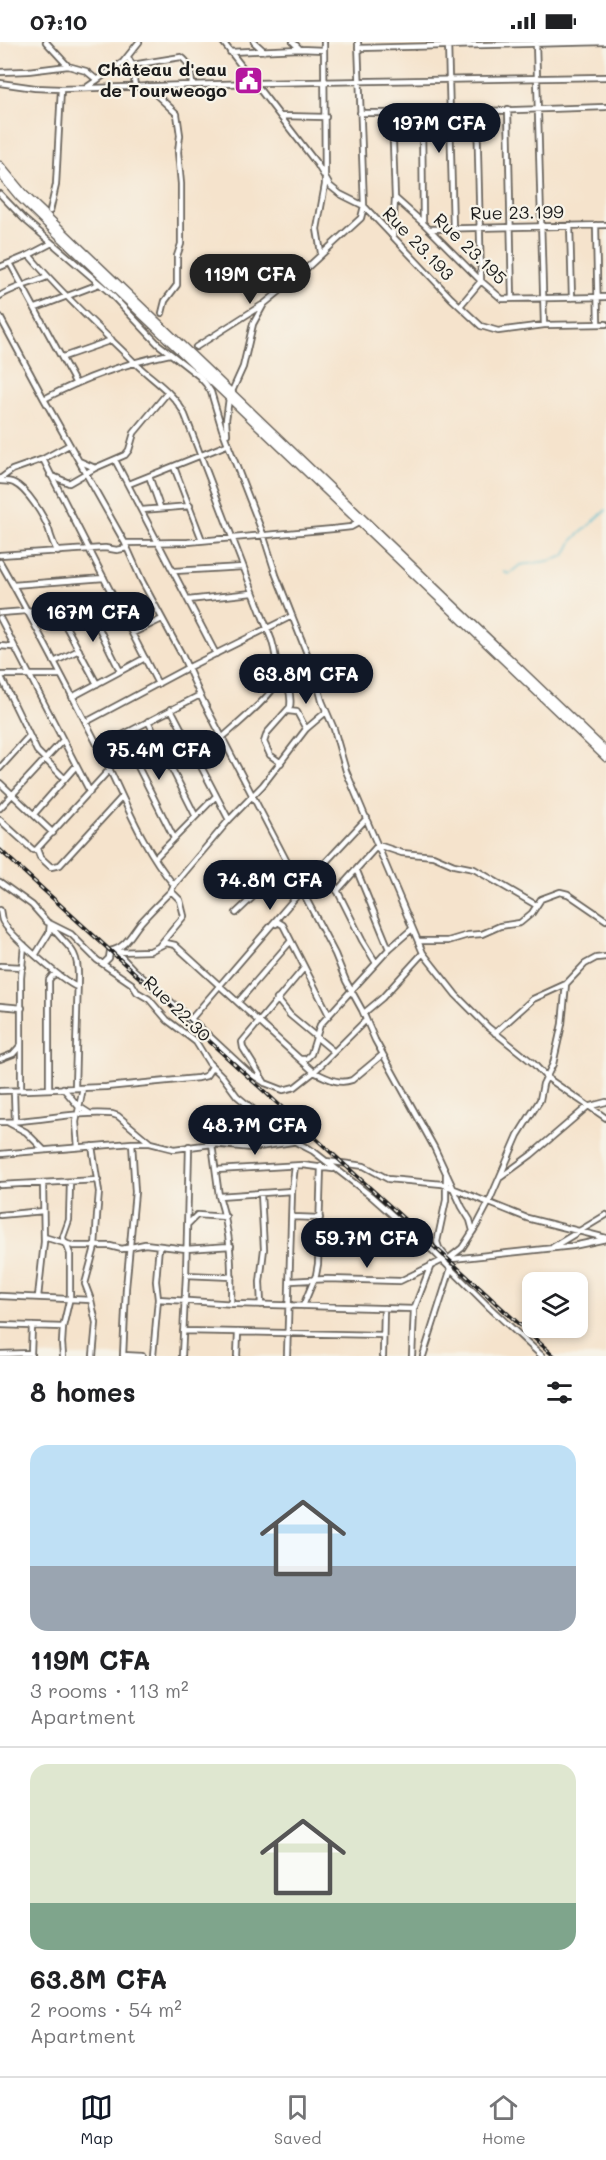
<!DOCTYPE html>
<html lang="en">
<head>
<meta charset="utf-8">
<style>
  :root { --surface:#fff; --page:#f6f6f6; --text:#202124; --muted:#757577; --line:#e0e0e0; --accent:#111827 }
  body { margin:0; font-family:Mali,sans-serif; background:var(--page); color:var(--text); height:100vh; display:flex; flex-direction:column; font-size:22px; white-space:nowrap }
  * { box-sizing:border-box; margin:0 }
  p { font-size:20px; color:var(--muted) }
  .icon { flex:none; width:33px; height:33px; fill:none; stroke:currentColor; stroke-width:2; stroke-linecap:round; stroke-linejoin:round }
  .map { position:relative; height:1314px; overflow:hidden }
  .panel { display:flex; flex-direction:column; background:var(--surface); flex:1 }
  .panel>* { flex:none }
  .buttons { position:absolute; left:522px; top:1230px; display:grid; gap:12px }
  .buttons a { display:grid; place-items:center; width:66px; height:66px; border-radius:12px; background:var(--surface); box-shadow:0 3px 9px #0003; font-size:30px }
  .price { position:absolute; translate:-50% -51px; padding:0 14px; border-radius:21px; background:var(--accent); color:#fff; font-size:20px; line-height:39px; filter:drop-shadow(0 2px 3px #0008) }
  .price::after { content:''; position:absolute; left:50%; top:36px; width:18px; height:14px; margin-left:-9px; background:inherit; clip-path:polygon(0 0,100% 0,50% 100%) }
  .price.selected { background:#222; color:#fff }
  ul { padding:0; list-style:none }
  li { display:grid; align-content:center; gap:12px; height:318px; padding:0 30px }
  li+li { border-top:2px solid var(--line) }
  li span { display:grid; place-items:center; height:186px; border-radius:18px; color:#555 }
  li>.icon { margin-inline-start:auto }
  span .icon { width:108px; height:108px; fill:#fffc; stroke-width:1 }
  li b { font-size:26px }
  h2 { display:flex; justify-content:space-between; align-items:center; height:72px; padding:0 30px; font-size:26px }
  .status { display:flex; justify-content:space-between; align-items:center; height:42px; padding:0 30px; background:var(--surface); direction:ltr }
  .status svg { height:16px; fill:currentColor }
  .dock { display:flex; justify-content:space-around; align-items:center; height:84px; border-top:2px solid var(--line); background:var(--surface); font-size:16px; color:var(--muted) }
  .dock a { display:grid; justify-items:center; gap:3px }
  .dock .selected { color:var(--accent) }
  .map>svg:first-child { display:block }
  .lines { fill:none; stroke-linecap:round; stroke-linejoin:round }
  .stream { stroke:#4fb9cc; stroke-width:1.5 }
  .minor-casing { stroke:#68625a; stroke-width:8 }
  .major-casing { stroke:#68625a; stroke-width:9 }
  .minor { stroke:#fff; stroke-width:4.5 }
  .major { stroke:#fff; stroke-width:6 }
  .rail-casing { stroke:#1c1c1c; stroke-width:4 }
  .rail { stroke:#f7f3e8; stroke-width:1.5; stroke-dasharray:4.5; stroke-linecap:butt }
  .labels { text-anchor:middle; stroke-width:4.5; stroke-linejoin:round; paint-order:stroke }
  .poi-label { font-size:18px; font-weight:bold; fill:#1c1c1c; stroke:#f7f3e8; text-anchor:end }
  .street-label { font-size:18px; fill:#1c1c1c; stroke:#f7f3e8 }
</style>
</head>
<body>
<div class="status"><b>07:10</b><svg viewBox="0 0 49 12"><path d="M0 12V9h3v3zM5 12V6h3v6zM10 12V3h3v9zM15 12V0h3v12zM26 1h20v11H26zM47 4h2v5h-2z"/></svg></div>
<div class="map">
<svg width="606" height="1314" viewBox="0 0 606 1314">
  <rect width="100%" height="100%" fill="#f7f3e8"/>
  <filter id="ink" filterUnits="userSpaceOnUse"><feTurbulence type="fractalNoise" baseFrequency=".0167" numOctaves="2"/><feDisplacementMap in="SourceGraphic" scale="12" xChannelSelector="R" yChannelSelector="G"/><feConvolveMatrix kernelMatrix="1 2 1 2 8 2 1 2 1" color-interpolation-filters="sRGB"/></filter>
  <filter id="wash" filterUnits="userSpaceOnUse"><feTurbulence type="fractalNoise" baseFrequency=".008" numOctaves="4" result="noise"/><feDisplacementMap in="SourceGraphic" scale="24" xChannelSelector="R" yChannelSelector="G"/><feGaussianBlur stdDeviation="1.35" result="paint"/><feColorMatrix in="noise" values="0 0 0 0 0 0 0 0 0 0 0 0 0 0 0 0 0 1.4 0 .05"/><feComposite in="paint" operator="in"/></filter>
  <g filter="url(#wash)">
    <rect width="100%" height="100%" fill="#f5e3cc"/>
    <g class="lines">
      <path class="stream" d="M504,530L509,532L520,523L548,519L562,515L566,512L573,498L606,468"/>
    </g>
  </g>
  <g filter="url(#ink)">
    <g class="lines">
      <defs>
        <path id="minor" d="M46,0L68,24
          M223,0L317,122L330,144L340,152L364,164L451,256L481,284L498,289L544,283L606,282
          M254,0L264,9
          M293,0L300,7
          M448,0L453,186
          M536,0L544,283
          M358,6L606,0
          M230,10L300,7L324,8
          M128,15L132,23L135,44
          M132,23L181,15C191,21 191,32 192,43
          M0,30L28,29L68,24L86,29L97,38
          M0,41L35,46L61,47L255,41L606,35
          M147,44L177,72L180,93L178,110L181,142V202L177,214V243L165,259L162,271
          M87,45L123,20L139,0
          M508,67L512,257
          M360,71H422L606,65
          M422,71L423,181
          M392,72L395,156L393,194
          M281,74L326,75
          M0,152L24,177L108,249L158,302L199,334L206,342L211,350L222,387L263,492L276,533L315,632L322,659L334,687L346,729L423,911L456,953L488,985L533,1021L546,1035L606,1076
          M395,156L423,181L481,239L502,257L606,255
          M50,169L56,143L61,47
          M570,183L572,256
          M596,183L598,281
          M429,187L606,183
          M321,211L317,187L325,143L324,0
          M29,213C61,251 98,285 134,320C151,337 174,350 185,373L272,599C276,613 278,628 276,641C273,653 233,686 223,695
          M10,221L76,342
          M0,225L29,213L52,201
          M0,254C11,246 33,241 47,235
          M460,264L481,239L477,69
          M36,266L99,242
          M0,275L44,357
          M196,305L262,263
          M170,312C126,321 84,336 44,357L125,501L142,539L182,613L200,653L335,912L346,939L362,968L375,998L434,1105L462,1165L470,1178L473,1189
          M63,315L112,298
          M227,392L226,378L229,356L243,325L253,282L264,262L296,236L361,176L364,164L358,0
          M43,417L158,642
          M115,418L216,612
          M79,419L95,426
          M174,425L202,498
          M50,433L69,441L95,426L125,413L129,408L134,391L168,350
          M149,434L160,465
          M0,437L12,428L43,417L69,403
          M0,439C5,439 10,439 14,441C27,447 44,474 49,488C51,496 53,502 58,510
          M129,442L229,402
          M142,468L190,464
          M125,501L188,500L333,487L351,485L360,480
          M0,513L105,506L117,508L127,506
          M0,520C35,581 67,644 99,706C123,752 140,803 174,843
          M174,529L243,525
          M13,543L104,536
          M188,558L252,551
          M88,564L120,629
          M56,566L97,642
          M0,571L118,562
          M0,576L90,750
          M133,591L162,577
          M0,604L13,605
          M54,620L79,608
          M277,628C287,637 292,652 290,665L267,691L264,700L270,713L281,721
          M0,633L37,709L65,737
          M0,633H60
          M72,655L145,616
          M171,667L229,778
          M288,669L297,670L306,687
          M148,679L195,773
          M86,680L187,626L292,574
          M122,693L174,796
          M99,705L200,653
          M0,726L29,694
          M0,741L53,791
          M0,766L63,698
          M34,772L76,724
          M0,778L33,808H36L110,727
          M37,807L40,815L51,825L60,823L122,755
          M155,816L216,754
          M324,822L362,898L376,921
          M357,829L389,907
          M0,840L32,863L47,880L71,892L97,918L132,942L137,950L149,957L167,978L196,1000L209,1021L223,1035L237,1054L288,1096L313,1109L371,1154L433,1209L488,1264L542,1314
          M337,849L378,803L402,811L433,814L454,823L474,827L536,863
          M0,868C1,871 1,875 2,878C8,892 63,939 77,945
          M236,871L276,833L290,827
          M276,882L278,880L283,883L329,973
          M51,884C66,905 78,905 78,934L75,1046
          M418,899H448L468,893L482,892L500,884L520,881L532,871L541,857L560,850L568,852L606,878
          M160,903L184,874L180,858L171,849
          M115,908L134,928L191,977L248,1030L265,1041L283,1048L295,1045L314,1030L366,978
          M116,910L150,909L166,901L175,903L314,1030C327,1036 338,1043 352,1038L382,1013
          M36,912L49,891L50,882
          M103,922L109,916L110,909C127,905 131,892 141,880C151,869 161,859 171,849L174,843L229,778L263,743L306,687L326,670
          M0,924L23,925
          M277,957L290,973L333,1009
          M239,959L290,900
          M0,964L22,966
          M364,971L382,956L423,911
          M191,977L324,822L367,776
          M495,991L533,957L566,942L585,922L596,916L606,915
          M0,1017L13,1012L20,1004
          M301,1017H306L311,1012L320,983L389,907L412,887
          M265,1041L243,1006L242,1000L304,926
          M63,1046L78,1064L89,1071
          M49,1047V938L52,934L57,932
          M21,1048V936L24,903
          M0,1049L106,1045L198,1036L206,1034L212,1025
          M14,1049L15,1080
          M0,1080C37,1080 74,1069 112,1072L118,1074L149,1100
          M9,1081L26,1090L44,1108
          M212,1102L219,1154
          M92,1104L99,1150L97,1174L95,1205L85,1242L91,1258L96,1281L93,1314
          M78,1105L76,1080L83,1046
          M0,1112L132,1101H150L174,1107L212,1102L252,1106L292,1100
          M326,1119L364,1124L388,1137L442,1142L527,1176L606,1196
          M216,1128L302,1123L333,1127
          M446,1132V1158L437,1200L439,1206L448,1217L462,1206L477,1183L488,1162L518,1093L540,1058L543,1042L553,1022L562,982L566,942
          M501,1135L531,1113L587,1065L606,1060
          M0,1143L98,1138
          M261,1151L264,1207L260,1240L261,1263
          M0,1173L43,1169
          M292,1175L320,1176
          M188,1182L197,1173L226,1175
          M44,1195L74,1204H110L122,1207L145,1202L186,1207L231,1204
          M64,1201L63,1195L69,1178L70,1140
          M553,1205L606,1173
          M186,1233L232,1235
          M291,1239L327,1237L400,1239L443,1218L573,1204L606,1197
          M0,1254L91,1258
          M38,1255L44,1200L43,1141
          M158,1257L235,1262L414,1267
          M231,1262C232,1221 231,1193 219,1154L292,1149L295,1124
          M303,1264L316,1233L318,1222L321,1124
          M0,1283L63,1285
          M183,1289L383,1293
          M0,1312L31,1311
          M31,1312L32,1284
          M123,1313L142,1314
          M63,1314L62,1301L63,1285L70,1255V1212L66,1201
          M123,1314L126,1246L135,1150L132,1101
          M153,1314L158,1257L156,1239L159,1204
          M182,1314L186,1233L189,1104
          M237,1314L238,1290
          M287,1314L292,1149
          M383,1314L384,1266
          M412,1314L414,1267L431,1223
          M423,1314L451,1226"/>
        <path id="major" d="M0,123L24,152L606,709
          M0,132L19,155L55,190L606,716"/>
      </defs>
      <use href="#minor" class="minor-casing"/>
      <use href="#major" class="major-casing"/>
      <use href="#minor" class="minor"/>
      <use href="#major" class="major"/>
      <defs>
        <path id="rail" d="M0,808L554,1314"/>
      </defs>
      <use href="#rail" class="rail-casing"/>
      <use href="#rail" class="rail"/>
    </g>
  </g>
  <defs>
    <symbol id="civic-square" viewBox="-11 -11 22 22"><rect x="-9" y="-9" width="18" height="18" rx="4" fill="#b5179e" stroke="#f7f3e8"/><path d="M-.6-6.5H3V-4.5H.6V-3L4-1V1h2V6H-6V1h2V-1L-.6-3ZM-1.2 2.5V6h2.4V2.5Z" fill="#fff"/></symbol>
  </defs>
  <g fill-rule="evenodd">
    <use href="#civic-square" x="232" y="22" width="33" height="33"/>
  </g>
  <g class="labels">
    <g class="poi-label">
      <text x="227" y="34">Château d'eau<tspan x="227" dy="21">de Tourweogo</tspan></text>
    </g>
    <g class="street-label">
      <text transform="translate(517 171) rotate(-1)" y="6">Rue 23.199</text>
      <text transform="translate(418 202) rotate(46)" y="6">Rue 23.193</text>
      <text transform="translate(470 207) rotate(44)" y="6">Rue 23.195</text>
      <text transform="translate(177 967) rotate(44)" y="6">Rue 22.30</text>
    </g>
  </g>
</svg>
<div class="buttons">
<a><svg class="icon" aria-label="layers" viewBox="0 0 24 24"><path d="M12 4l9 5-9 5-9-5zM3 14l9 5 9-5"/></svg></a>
</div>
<b class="price" style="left:439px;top:112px">197M CFA</b>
<b class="price selected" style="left:250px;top:263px">119M CFA</b>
<b class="price" style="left:93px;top:601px">167M CFA</b>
<b class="price" style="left:306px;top:663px">63.8M CFA</b>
<b class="price" style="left:159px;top:739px">75.4M CFA</b>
<b class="price" style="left:270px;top:869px">74.8M CFA</b>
<b class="price" style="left:255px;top:1114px">48.7M CFA</b>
<b class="price" style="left:367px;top:1227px">59.7M CFA</b>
</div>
<section class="panel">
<h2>8 homes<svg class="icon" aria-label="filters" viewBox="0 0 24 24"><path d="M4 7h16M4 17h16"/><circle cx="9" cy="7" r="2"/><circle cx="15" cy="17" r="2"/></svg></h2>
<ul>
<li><span style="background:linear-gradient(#bfe0f5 65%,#9aa5b1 0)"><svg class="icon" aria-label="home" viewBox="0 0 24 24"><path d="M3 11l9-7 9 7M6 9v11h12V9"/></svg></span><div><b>119M CFA</b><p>3 rooms · 113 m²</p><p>Apartment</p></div></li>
<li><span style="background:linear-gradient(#dfe7d0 75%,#7fa58c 0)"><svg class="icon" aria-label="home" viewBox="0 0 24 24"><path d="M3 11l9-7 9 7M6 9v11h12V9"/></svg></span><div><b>63.8M CFA</b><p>2 rooms · 54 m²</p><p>Apartment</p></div></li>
</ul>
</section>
<nav class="dock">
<a class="selected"><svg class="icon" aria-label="map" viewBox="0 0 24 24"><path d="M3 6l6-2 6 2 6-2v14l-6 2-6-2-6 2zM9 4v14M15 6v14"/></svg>Map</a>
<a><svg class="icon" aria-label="saved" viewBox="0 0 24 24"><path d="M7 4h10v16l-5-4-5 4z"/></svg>Saved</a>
<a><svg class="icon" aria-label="home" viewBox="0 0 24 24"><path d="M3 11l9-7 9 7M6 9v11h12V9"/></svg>Home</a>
</nav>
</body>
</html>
